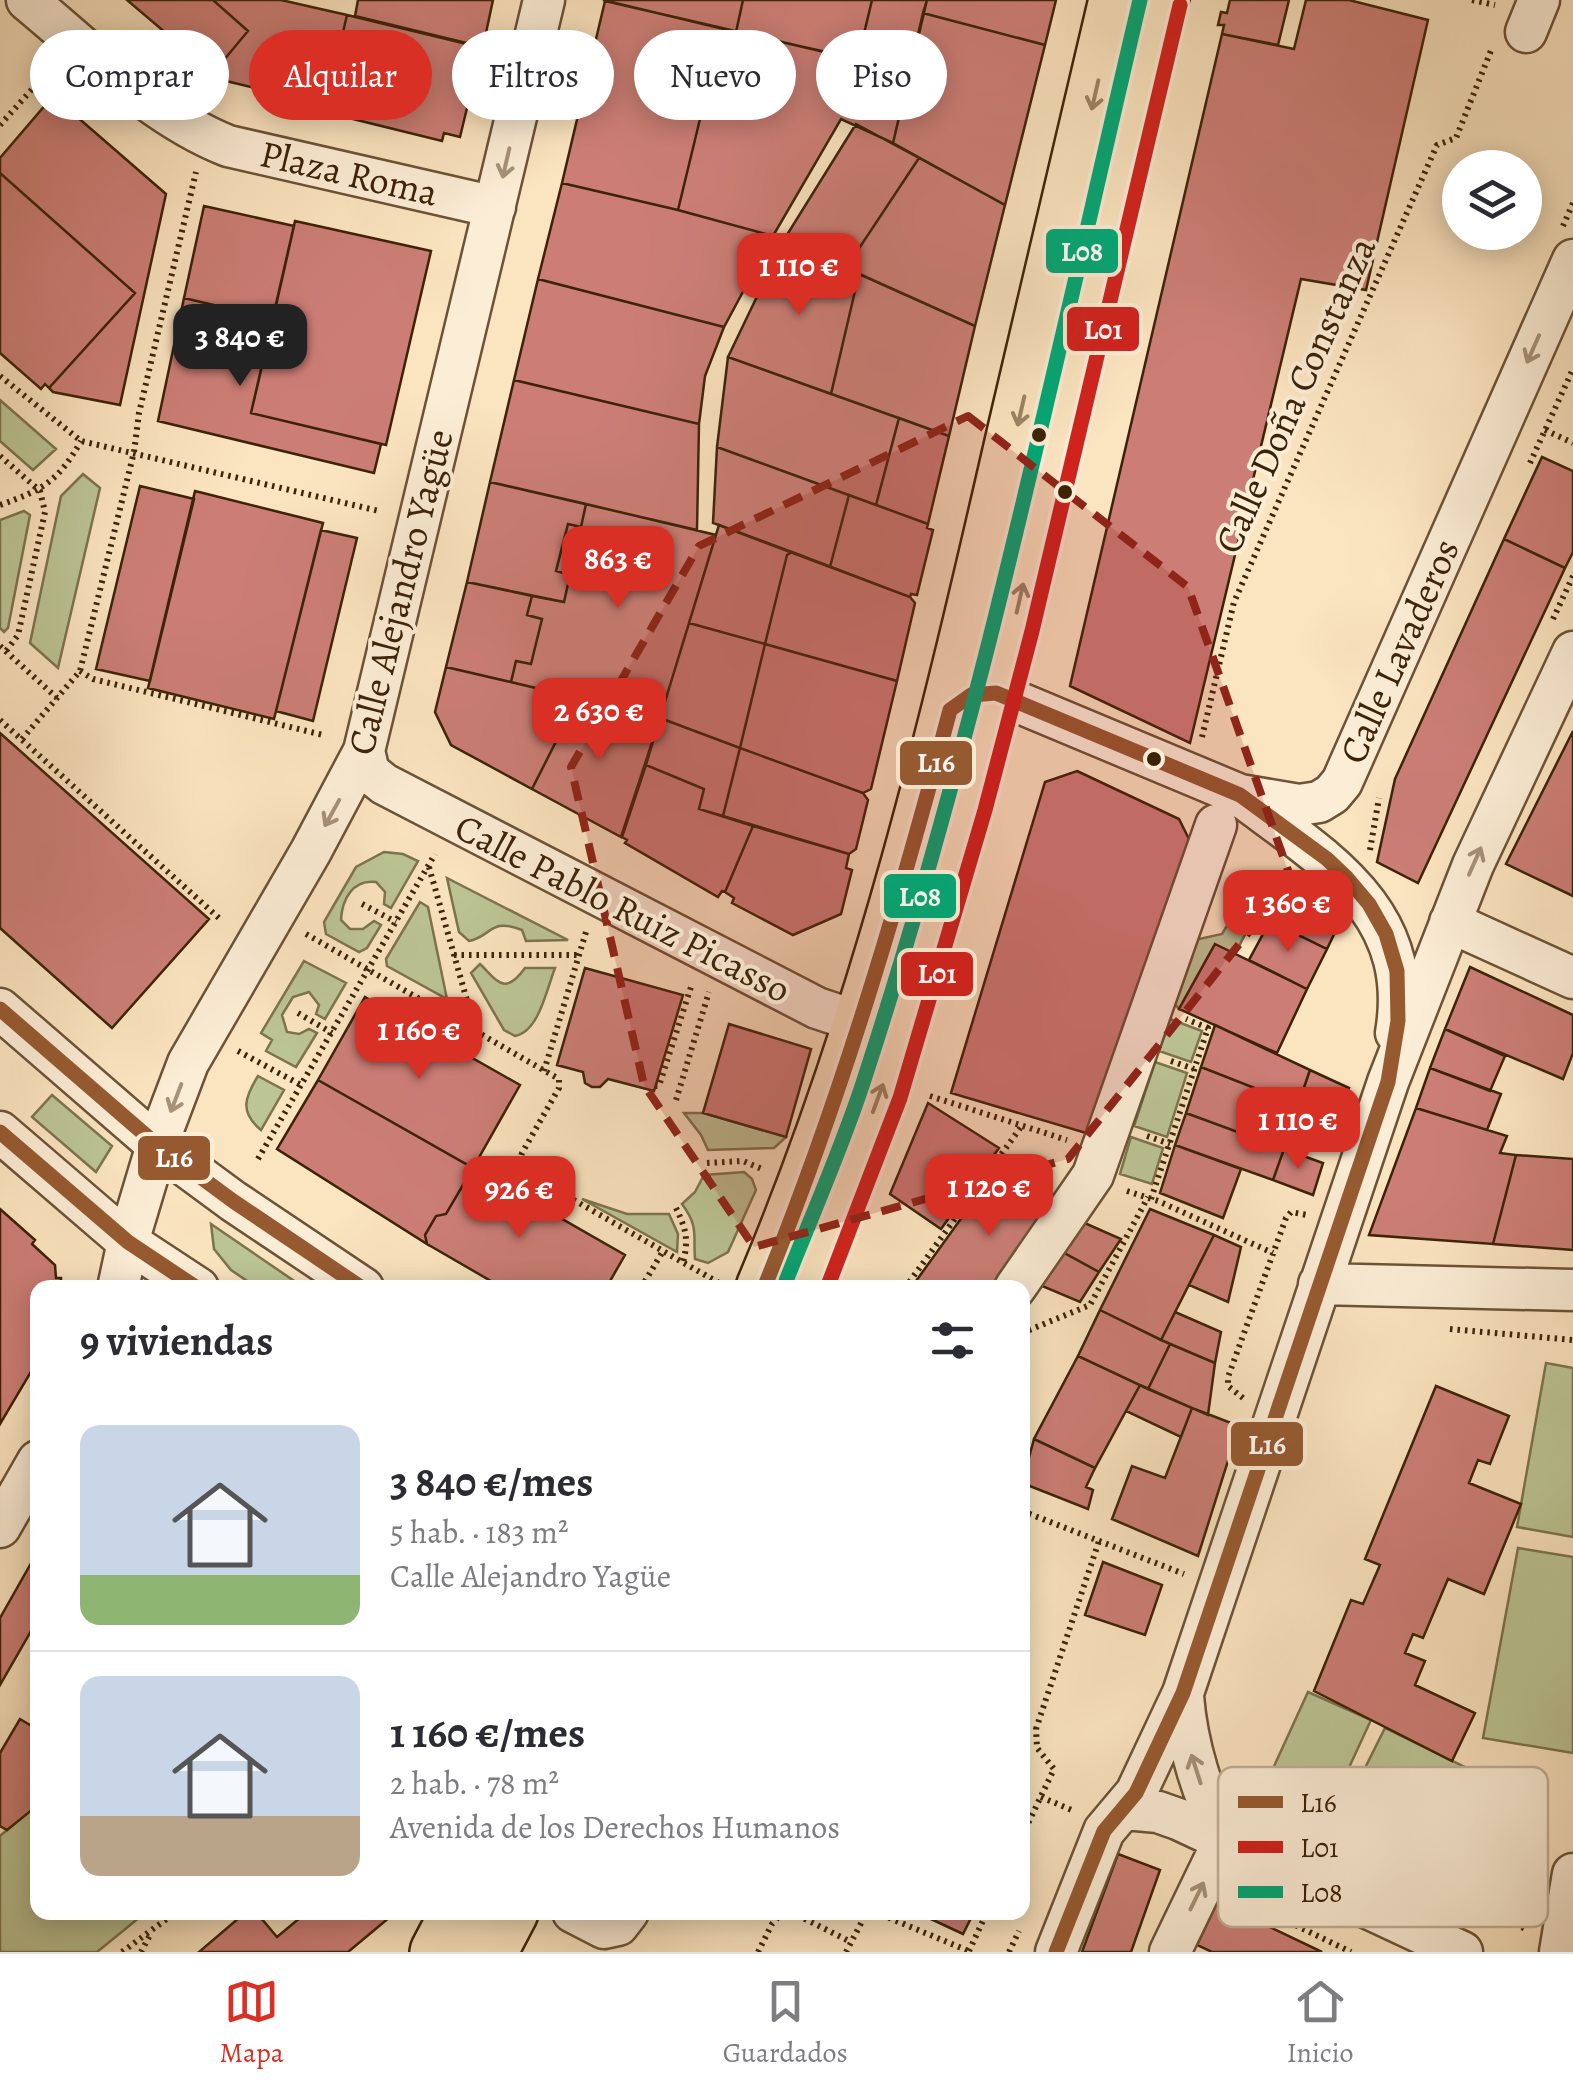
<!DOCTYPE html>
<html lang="es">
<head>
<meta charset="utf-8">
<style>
  :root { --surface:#fff; --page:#f7f7f7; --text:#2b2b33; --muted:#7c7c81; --line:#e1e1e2; --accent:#d93025 }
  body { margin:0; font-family:Alegreya,serif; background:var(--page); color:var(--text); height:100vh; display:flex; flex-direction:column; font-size:38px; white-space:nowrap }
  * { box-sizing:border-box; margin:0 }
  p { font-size:32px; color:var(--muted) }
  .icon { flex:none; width:55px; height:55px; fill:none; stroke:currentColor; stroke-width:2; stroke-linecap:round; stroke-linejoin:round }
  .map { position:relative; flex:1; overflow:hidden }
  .sheet { position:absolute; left:30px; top:1280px; width:1000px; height:640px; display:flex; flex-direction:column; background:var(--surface); border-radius:20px; box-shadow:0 5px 25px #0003 }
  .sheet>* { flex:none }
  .hud { position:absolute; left:30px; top:30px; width:1000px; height:90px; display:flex; gap:20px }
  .fabs { position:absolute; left:1442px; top:150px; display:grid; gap:20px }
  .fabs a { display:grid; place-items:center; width:100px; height:100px; border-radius:50%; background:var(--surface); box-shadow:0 5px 25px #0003; font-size:50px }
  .price { position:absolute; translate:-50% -85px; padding:0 22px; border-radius:20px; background:var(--accent); color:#fff; font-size:32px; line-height:65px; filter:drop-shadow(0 2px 5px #0008) }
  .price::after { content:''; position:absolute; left:50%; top:60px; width:30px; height:22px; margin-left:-15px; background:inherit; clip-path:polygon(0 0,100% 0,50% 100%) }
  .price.selected { background:#222; color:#fff }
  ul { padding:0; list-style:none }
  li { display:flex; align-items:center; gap:30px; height:250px; padding:0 50px }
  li+li { border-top:2px solid var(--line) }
  li span { display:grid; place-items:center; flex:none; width:280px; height:200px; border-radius:20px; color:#555 }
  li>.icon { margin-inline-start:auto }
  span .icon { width:120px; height:120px; fill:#fffc; stroke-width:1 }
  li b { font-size:42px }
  h2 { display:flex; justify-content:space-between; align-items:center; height:120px; padding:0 50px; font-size:42px }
  .pill { padding:0 35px; border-radius:45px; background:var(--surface); box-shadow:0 5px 25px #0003; font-size:35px; line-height:90px }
  .pill.selected { background:var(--accent); color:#fff }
  .menu { display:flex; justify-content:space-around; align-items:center; height:140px; border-top:2px solid var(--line); background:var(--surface); font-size:28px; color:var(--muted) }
  .menu a { display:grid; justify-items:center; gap:5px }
  .menu .selected { color:var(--accent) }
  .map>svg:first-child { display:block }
  .green { fill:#bcc595; stroke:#7c744e; stroke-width:2.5 }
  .building { fill:#cc7e76; stroke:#3c2308; stroke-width:2.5 }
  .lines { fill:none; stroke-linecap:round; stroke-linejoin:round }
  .minor-casing { stroke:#6c5336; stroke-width:45 }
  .highway-casing { stroke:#3c2308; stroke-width:60 }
  .path { stroke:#3c2308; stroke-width:6; stroke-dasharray:2.5 5; stroke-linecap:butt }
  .minor { stroke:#fcedd6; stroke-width:40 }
  .highway { stroke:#fbe4c0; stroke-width:55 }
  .bus-1-casing { stroke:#fcedd6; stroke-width:22 }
  .bus-2-casing { stroke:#fcedd6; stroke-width:22 }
  .bus-3-casing { stroke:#fcedd6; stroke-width:22 }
  .bus-1 { stroke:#975a30; stroke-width:15 }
  .bus-2 { stroke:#d1221d; stroke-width:15 }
  .bus-3 { stroke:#00a876; stroke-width:15 }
  .oneway { stroke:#9c8464 }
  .oneway2 { stroke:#a69279 }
  .marked { fill:#8f2418; fill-opacity:0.2; stroke:#8f2418; stroke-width:8; stroke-dasharray:20 12; stroke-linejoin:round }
  .bus-dot { fill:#3c2308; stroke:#fcedd6; stroke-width:4 }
  .labels { text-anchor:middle; stroke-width:8; stroke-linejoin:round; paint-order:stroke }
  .street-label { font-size:38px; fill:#3c2308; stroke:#fcedd6 }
  .key { fill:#fcedd6; stroke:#c2b098; stroke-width:2.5 }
  .key-label { font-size:28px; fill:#3c2308 }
  .line-badge { stroke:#fcedd6; stroke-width:4 }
  .badge-label { font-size:28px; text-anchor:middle; font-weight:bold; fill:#fff }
</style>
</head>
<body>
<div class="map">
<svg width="1573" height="1952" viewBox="0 0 1573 1952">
  <rect width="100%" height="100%" fill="#fbe4c0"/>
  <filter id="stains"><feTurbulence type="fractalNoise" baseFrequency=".002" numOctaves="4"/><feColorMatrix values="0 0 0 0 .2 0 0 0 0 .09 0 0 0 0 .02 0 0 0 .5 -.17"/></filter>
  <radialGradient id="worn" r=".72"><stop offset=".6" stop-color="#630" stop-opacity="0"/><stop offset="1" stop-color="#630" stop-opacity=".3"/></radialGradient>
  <path class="green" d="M0,400L56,449L33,470L0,441Z
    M83,474L100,488L58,668L30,643L61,496Z
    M24,511L30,515L8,628L4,632L0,628V520Z
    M384,852L403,854L418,861L391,908L384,904L385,892L376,882C353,879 342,899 341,920L350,929H363L374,921L381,925L367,948L359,952L326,934L324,922L356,867Z
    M447,878L568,940L526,941L522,930C490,917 491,937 469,941L459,932Z
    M420,902L428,907L447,999L387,966L386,959Z
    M1231,919L1252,921L1235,954L1215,945L1179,1009L1168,995L1190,941L1222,934Z
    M304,961L346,983L325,1019L316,1014L319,1005L309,992L293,997L282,1015L287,1032L299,1034L309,1029L317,1033L296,1067L266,1051L272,1040L261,1033Z
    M480,964C497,980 504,997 525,968H555C547,988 539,1032 515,1036L504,1030L471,973Z
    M1170,1019L1202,1031L1191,1062L1159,1051Z
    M1155,1062L1187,1073L1167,1137L1134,1126Z
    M258,1076L284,1090L261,1130C239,1112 245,1097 258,1076Z
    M52,1095L112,1146L96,1172L32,1117Z
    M684,1113H703L786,1137L774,1148L708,1150L701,1135Z
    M1131,1137L1163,1148L1152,1184L1120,1174Z
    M744,1172L752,1179L756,1190L728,1252L708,1263L695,1259C693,1234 699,1227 682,1204L695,1192L704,1175Z
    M582,1199L627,1214H669L678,1234L677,1252Z
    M211,1224L303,1287H256L231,1270L214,1249Z
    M1546,1363L1573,1368V1537L1517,1527Z
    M1518,1548L1573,1557V1753L1483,1738Z
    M1308,1692L1371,1720L1321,1828L1259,1799Z
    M1385,1728L1512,1790L1467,1880L1340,1818Z
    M37,1805L38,1912L145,1913L97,1952H0V1836Z"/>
  <path class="building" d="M127,0H213L248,31L213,73Z
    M213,0H281L347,15L326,105L222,80L213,73L248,31Z
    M358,0H493L483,47L355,16Z
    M603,0H743L736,32Z
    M743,0H872L858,59L736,32Z
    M872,0H927L910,72L858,59Z
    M927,0H1056L1045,45L923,13Z
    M1230,0H1289L1278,45L1222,34L1224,25H1218L1221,12L1227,13Z
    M1306,0H1349L1428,20L1366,290L1301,279L1190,743L1070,686L1222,34L1294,49Z
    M605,1L722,28L678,210L562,183Z
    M923,13L1045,45L1005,205L893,143Z
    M347,15L475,46V49L481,50L460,137L444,133L442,141L341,116L343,109L326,105Z
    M722,28L910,72L893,143L841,119L773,236L678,210Z
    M53,96L166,194L120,405L53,392L49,388L135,293L0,173V158Z
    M856,124L919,158L846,268L785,238Z
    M919,158L1005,205L975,326L846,268Z
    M0,173L135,293L49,388L45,384L41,389L0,353Z
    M562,183L678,210L773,236L724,327L538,279Z
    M204,206L294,226L273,319L184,298Z
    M295,221L431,251L386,445L251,413Z
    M785,238L859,274L831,394L728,357Z
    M859,274L975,326L949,436L831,394Z
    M538,279L724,327L705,376L699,424L514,380Z
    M184,298L273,319L251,413L381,444L374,473L158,421Z
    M728,357L899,418L876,505L717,447Z
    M514,380L699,424L697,530L490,482Z
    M899,418L949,436L928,524L876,505Z
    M717,447L849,495L830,567L713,523Z
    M1542,457L1573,471V552L1565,568L1504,539Z
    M490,482L586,504L581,527L568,524L556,571L570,575L564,602L467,582Z
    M140,486L194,499L150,681L96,669Z
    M195,491L323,523L274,719L148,688Z
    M849,495L928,524L927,528L933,530L917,595L911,594L910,597L830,567Z
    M586,504L716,535L660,718L511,682L516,661L531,664L542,619L527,615L532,596L564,602L570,575L556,571L568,524L581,527Z
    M719,525L792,552L787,555L765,644L689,623Z
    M321,530L357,538L313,721L276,711Z
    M1504,539L1565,568L1418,883L1377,862L1395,779Z
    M792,552L910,597L915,603L897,681L765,644L787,555Z
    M467,582L532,596L527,615L542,619L531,664L516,661L511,682L446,667Z
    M689,623L765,644L740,748L660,718Z
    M765,644L897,681L871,789L863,793L740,748Z
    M446,667L578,698L532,789L451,745L435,712Z
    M578,698L660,718L621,837L532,789Z
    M660,718L740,748L723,816L699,809L704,789L646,765Z
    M1573,731V896L1506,864Z
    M0,733L209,919L112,1028L0,928Z
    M740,748L863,793L868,800L856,849L849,854L723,816Z
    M646,765L704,789L699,809L753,826L725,892L722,891L718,897L625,843L627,840L622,837Z
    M1077,771L1179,819L1189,839L1096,1136L951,1093L1045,782Z
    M753,826L849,854L846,868L852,870L841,914L793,935L732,903L734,898L725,892Z
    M1281,898L1338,926L1327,949L1270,921Z
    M1270,921L1327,949L1307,989L1249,960Z
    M1215,944L1307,989L1277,1053L1179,1009Z
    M1470,967L1573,1015V1053L1563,1079L1445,1029Z
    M585,968L683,995L654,1091L608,1079L600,1087H592L585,1083L583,1072L557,1065Z
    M365,997L520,1085L473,1168L318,1080Z
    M729,1024L811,1049L786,1137L703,1113Z
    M1215,1025L1310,1070L1298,1105L1201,1067Z
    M1445,1029L1505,1056L1490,1091L1430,1068Z
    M1201,1067L1298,1105L1284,1149L1186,1113Z
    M1430,1068L1501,1094L1487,1130L1416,1108Z
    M1310,1070L1349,1088L1339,1119L1298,1105Z
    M318,1080L473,1168L446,1214L436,1216L425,1235L427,1244L277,1149Z
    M928,1103L999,1148L941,1229L890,1194Z
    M1298,1105L1339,1119L1330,1143L1290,1128Z
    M1416,1108L1507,1136L1500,1153L1516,1155L1493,1244L1369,1235Z
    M1186,1113L1284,1149L1273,1180L1175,1145Z
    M1175,1145L1241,1169L1223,1218L1160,1193Z
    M1284,1149L1323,1163L1313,1195L1273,1180Z
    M1516,1155L1573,1159V1250L1493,1244Z
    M473,1168L625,1255L606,1288H503L427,1244L425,1235L436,1216L446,1214Z
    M996,1170L1058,1216L1005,1288H911Z
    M0,1209L35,1240L32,1244L55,1265L56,1278H61V1288H38V1360L0,1424Z
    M1150,1209L1214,1235L1161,1340L1100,1310Z
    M1080,1221L1121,1239L1099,1272L1059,1250Z
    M1214,1235L1241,1247L1228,1302L1189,1285Z
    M1059,1250L1099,1272L1080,1302L1035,1283Z
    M1100,1310L1170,1344L1148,1389L1078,1356Z
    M1175,1312L1221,1332L1215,1363L1161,1340Z
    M1170,1344L1215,1363L1208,1415L1148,1389Z
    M1078,1356L1140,1385L1095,1468L1034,1439Z
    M1140,1385L1192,1408L1181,1437L1126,1411Z
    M1436,1386L1509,1416L1490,1464L1478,1460L1469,1483L1521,1504L1484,1594L1448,1579L1423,1638L1413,1634L1405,1653L1425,1661L1415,1685L1475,1713L1452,1761L1314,1691L1351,1600L1363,1604L1380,1565L1365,1559Z
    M1192,1408L1239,1426L1198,1556L1112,1519L1132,1466L1165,1478Z
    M1034,1439L1095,1468L1086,1487L1093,1490L1088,1509L1022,1483Z
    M38,1551V1619L0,1685V1618Z
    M1103,1562L1162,1585L1145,1635L1085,1615Z
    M20,1719L38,1730V1805L7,1830L0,1826V1753Z
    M1118,1854L1160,1870L1131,1952H1082Z
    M1217,1902L1322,1952H1212L1197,1945Z
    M246,1912H256L277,1937L307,1912H396L348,1952H199Z
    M916,1912H974L963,1934Z"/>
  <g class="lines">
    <defs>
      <path id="minor" d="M27,0C89,51 152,116 228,146L495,207
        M1526,32L1539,0
        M969,695L978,691L996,693L1240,795L1299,805L1319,802L1332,794L1342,782L1573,260
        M364,751L369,772L384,784L817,1008L862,1023L887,1025
        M1246,800C1329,862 1416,914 1396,1033
        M1450,922L1573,978
        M0,1009L157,1145L233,1201L363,1288
        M0,1132L128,1242L198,1288
        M1319,1284L1573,1290
        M118,1288L128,1242L157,1145L188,1063L311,851L364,751L544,0
        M1015,1288L1093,1175L1216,825
        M0,1527L38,1461
        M1183,1696C1187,1748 1203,1793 1224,1840
        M1125,1809L1158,1812L1178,1819L1462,1952
        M573,1912L604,1928L618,1925L628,1912
        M1056,1952L1104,1831L1136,1793L1183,1693L1388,1082L1473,865L1573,652
        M1170,1952L1224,1840
        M1560,1952L1573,1874"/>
      <path id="highway" d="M764,1288C880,1014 949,723 1015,434C1049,289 1083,145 1117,0
        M805,1288L881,1092L966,805L1013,626L1161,0
        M438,1952L459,1912
        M489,1952L510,1912"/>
    </defs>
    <use href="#minor" class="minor-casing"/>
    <use href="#highway" class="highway-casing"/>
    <path class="path" d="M1472,0L1495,5
      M0,125L52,67
      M1563,226L1573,203
      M0,376L81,441L379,511
      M1545,430L1573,443
      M0,456L40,491L45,512L18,635L6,651
      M1530,463L1573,369
      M0,505C42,490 58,482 81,441
      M1553,619L1573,576
      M0,646L57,698
      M80,671L93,679L323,735
      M0,720L220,919
      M1202,737L1234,602L1437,145L1456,138L1492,48
      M22,739L80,671L134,452L139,413L196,172
      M1370,850L1379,798
      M429,867L476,1032
      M1230,901L1263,916L1276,891L1320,913
      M362,904L396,922
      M306,934L559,1079V1088L522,1153L520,1160L526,1169L572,1199L719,1283
      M454,955H579
      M298,1013L332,1033
      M238,1051L301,1085
      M1171,1061L1194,1069
      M544,1071L586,932
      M655,1086H659L692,984
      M930,1096L1067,1140
      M676,1100L709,992
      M1147,1136L1170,1144
      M258,1159L435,854
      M707,1163L743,1161L762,1169
      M1127,1191L1158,1201L1273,1253
      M1151,1199L1208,1028L1186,1019
      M676,1208C686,1229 689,1240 683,1262
      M641,1288L663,1251
      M905,1288L1021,1127
      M1450,1329L1573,1340
      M1022,1333L1090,1305L1148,1197
      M1243,1398L1228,1386V1377L1286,1218L1291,1212L1307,1215
      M1022,1511L1184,1574
      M1041,1797L1074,1811
      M1022,1836L1054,1769L1037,1748L1036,1729L1099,1541
      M1350,1852L1526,1929
      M1235,1896L1351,1952
      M791,1912L851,1942
      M875,1912L971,1952
      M969,1951L987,1912
      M122,1952L176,1912
      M141,1952L150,1935
      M758,1952L772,1924L783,1912
      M846,1952L867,1912
      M1009,1952L1019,1931"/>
    <use href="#minor" class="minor"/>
    <use href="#highway" class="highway"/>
    <defs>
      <path id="bus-1" d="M0,1009L157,1145L233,1201L362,1288
        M0,1132L128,1242L197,1288
        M764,1288C841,1099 898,906 950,710L971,695L996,693L1240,795L1327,859L1347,878L1369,904L1386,934L1397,971L1398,1021L1388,1082L1183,1693L1136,1793L1104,1831L1056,1952"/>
      <path id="bus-2" d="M827,1288L900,1098L985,810L1032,631L1180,5"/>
      <path id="bus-3" d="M786,1281C812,1215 841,1150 863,1083C979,729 1055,362 1140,0"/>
    </defs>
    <use href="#bus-1" class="bus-1-casing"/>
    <use href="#bus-2" class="bus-2-casing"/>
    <use href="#bus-3" class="bus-3-casing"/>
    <use href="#bus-1" class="bus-1"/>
    <use href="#bus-2" class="bus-2"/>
    <use href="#bus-3" class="bus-3"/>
  </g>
  <defs><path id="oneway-shaft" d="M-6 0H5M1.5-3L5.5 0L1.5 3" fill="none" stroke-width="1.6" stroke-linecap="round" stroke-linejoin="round" transform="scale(2.5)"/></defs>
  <g class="oneway">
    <use href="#oneway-shaft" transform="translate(1095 95) rotate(103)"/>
    <use href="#oneway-shaft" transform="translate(1021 411) rotate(103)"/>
    <use href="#oneway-shaft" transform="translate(1020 598) rotate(-77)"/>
    <use href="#oneway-shaft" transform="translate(878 1098) rotate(-70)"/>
  </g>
  <g class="oneway2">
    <use href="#oneway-shaft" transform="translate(506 163) rotate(103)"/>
    <use href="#oneway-shaft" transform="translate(1533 349) rotate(114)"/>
    <use href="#oneway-shaft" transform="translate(332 813) rotate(119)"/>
    <use href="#oneway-shaft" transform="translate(1475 861) rotate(-66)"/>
    <use href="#oneway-shaft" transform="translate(176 1098) rotate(111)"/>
    <use href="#oneway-shaft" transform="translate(1196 1769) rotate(-108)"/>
    <use href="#oneway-shaft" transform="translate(1197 1896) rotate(-64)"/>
  </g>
  <path class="marked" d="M968,416L1188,587L1291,879L1068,1159L754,1247L644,1085L571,767L699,546Z"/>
  <g class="bus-dot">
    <circle cx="1039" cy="435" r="9"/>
    <circle cx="1065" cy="492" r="9"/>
    <circle cx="1154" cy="759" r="9"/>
  </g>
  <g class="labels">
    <g class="street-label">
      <text transform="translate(349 173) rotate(13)" y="13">Plaza Roma</text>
      <text transform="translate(1295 395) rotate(-66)" y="13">Calle Doña Constanza</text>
      <text transform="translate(400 592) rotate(-76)" y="13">Calle Alejandro Yagüe</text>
      <text transform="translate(1399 651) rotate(-66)" y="13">Calle Lavaderos</text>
      <text transform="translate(623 908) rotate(27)" y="13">Calle Pablo Ruiz Picasso</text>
    </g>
  </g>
  <rect x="1218" y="1767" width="330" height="160" rx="15" class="key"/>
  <rect x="1238" y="1796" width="45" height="12" fill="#975a30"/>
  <rect x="1238" y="1841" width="45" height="12" fill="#d1221d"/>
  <rect x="1238" y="1886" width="45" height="12" fill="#00a876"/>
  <g class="key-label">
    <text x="1300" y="1812">L16</text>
    <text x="1300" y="1857">L01</text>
    <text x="1300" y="1902">L08</text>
  </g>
  <g class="line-badge">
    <rect x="1044" y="227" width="76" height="48" rx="10" fill="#00a876"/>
    <rect x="1065" y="305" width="76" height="48" rx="10" fill="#d1221d"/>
    <rect x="898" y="739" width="76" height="48" rx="10" fill="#975a30"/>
    <rect x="882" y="872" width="76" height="48" rx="10" fill="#00a876"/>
    <rect x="899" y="950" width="76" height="48" rx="10" fill="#d1221d"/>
    <rect x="136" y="1134" width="76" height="48" rx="10" fill="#975a30"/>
    <rect x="1229" y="1420" width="76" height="48" rx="10" fill="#975a30"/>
  </g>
  <g class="badge-label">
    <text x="1082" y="261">L08</text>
    <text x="1103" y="339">L01</text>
    <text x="936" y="772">L16</text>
    <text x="920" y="906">L08</text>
    <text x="937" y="983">L01</text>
    <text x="174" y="1167">L16</text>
    <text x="1267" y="1454">L16</text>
  </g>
  <rect width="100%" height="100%" filter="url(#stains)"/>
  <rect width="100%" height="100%" fill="url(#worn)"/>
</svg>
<div class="fabs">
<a><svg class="icon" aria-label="layers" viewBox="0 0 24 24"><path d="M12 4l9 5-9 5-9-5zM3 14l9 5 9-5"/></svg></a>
</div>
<b class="price" style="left:799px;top:318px">1 110 €</b>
<b class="price selected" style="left:240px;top:389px">3 840 €</b>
<b class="price" style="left:618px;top:611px">863 €</b>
<b class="price" style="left:599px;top:763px">2 630 €</b>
<b class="price" style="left:1288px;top:955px">1 360 €</b>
<b class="price" style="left:419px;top:1082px">1 160 €</b>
<b class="price" style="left:1298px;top:1172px">1 110 €</b>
<b class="price" style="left:989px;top:1239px">1 120 €</b>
<b class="price" style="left:519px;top:1241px">926 €</b>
<div class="hud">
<a class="pill">Comprar</a>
<a class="pill selected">Alquilar</a>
<a class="pill">Filtros</a>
<a class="pill">Nuevo</a>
<a class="pill">Piso</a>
</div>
<section class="sheet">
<h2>9 viviendas<svg class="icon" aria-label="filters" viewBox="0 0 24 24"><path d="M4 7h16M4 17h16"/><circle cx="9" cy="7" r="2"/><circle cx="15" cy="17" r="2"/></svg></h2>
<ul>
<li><span style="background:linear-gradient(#c9d6e8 75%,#8fb573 0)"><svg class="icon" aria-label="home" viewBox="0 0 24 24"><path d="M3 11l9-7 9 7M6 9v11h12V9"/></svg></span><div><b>3 840 €/mes</b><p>5 hab. · 183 m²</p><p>Calle Alejandro Yagüe</p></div></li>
<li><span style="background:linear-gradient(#c9d6e8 70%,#b9a48a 0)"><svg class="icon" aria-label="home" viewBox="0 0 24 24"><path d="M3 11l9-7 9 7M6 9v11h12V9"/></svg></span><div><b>1 160 €/mes</b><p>2 hab. · 78 m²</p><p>Avenida de los Derechos Humanos</p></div></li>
</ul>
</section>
</div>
<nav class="menu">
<a class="selected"><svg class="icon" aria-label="map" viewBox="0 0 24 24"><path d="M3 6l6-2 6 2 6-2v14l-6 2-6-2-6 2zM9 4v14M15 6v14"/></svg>Mapa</a>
<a><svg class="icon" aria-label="saved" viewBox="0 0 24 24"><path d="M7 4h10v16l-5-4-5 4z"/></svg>Guardados</a>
<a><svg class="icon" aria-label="home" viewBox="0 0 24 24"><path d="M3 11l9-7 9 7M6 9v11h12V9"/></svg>Inicio</a>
</nav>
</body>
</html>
